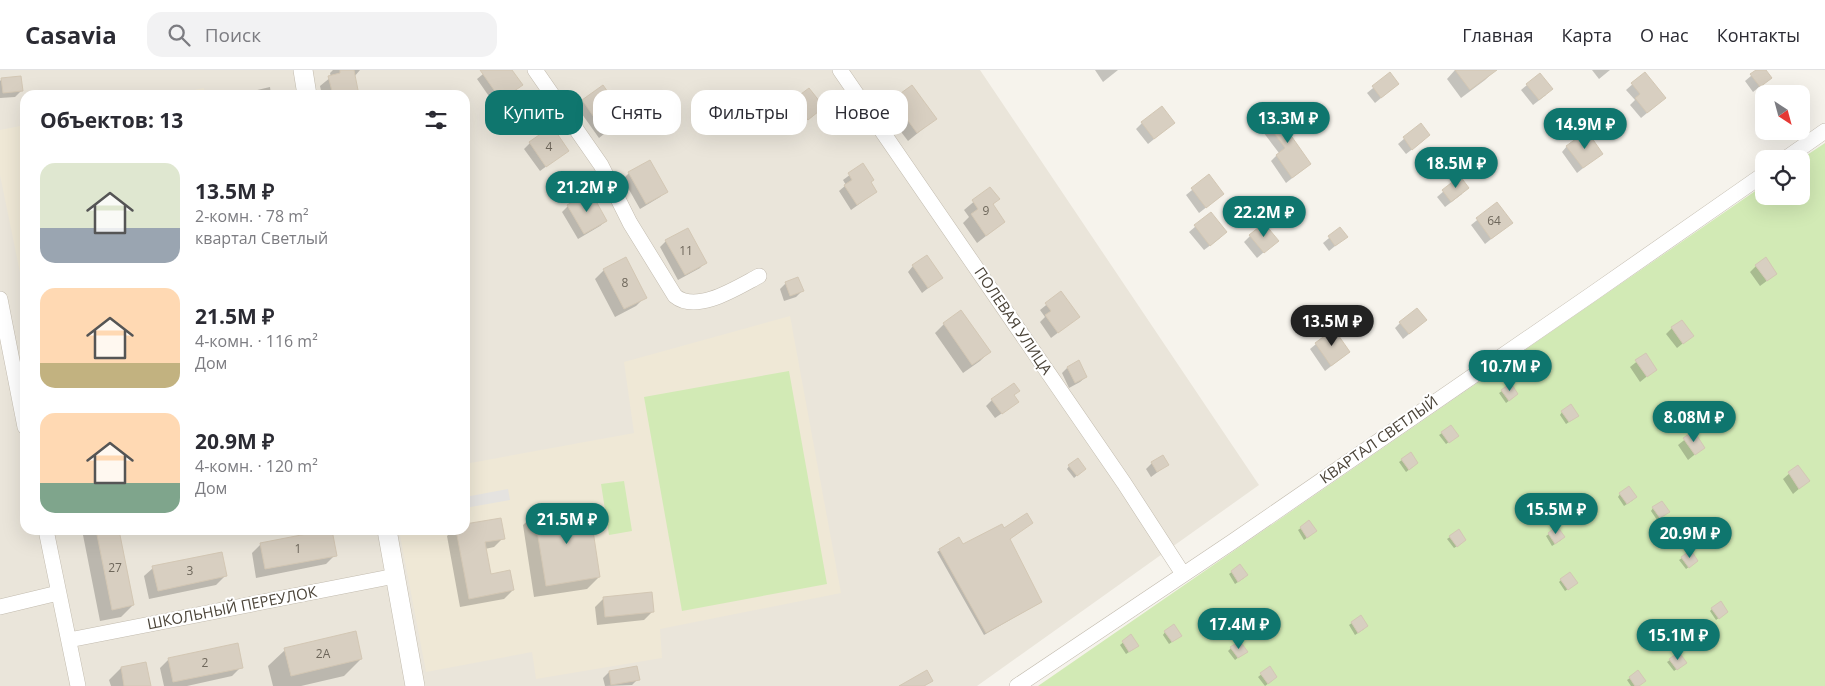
<!DOCTYPE html>
<html lang="ru">
<head>
<meta charset="utf-8">
<style>
  :root { --surface:#fff; --page:#f2f2f3; --text:#2b2b33; --muted:#7c7c81; --line:#e1e1e2; --accent:#0f766e }
  body { margin:0; font-family:"Open Sans",sans-serif; background:var(--page); color:var(--text); height:100vh; display:flex; flex-direction:column; font-size:19px; white-space:nowrap }
  * { box-sizing:border-box; margin:0 }
  p { font-size:16px; color:var(--muted) }
  .icon { flex:none; width:28px; height:28px; fill:none; stroke:currentColor; stroke-width:2; stroke-linecap:round; stroke-linejoin:round }
  .map { position:relative; flex:1; overflow:hidden }
  .drawer { position:absolute; left:20px; top:20px; width:450px; height:445px; display:flex; flex-direction:column; background:var(--surface); border-radius:15px; box-shadow:0 5px 20px #0002 }
  .drawer>* { flex:none }
  .top-card { position:absolute; left:485px; top:20px; width:475px; height:45px; display:flex; gap:10px }
  .needle { width:32px; rotate:144deg }
  .tools { position:absolute; left:1755px; top:15px; display:grid; gap:10px }
  .tools a { display:grid; place-items:center; width:55px; height:55px; border-radius:10px; background:var(--surface); box-shadow:0 5px 20px #0002; font-size:25px }
  .price { position:absolute; translate:-50% -42px; padding:0 11px; border-radius:18px; background:var(--accent); color:#fff; font-size:16px; line-height:32px; filter:drop-shadow(0 1px 2px #0008) }
  .price::after { content:''; position:absolute; left:50%; top:30px; width:15px; height:11px; margin-left:-8px; background:inherit; clip-path:polygon(0 0,100% 0,50% 100%) }
  .price.selected { background:#222; color:#fff }
  ul { padding:0; list-style:none }
  li { display:flex; align-items:center; gap:15px; height:125px; padding:0 20px }
  li span { display:grid; place-items:center; flex:none; width:140px; height:100px; border-radius:15px; color:#555 }
  li>.icon { margin-inline-start:auto }
  span .icon { width:60px; height:60px; fill:#fffc; stroke-width:1 }
  li b { font-size:21px }
  h2 { display:flex; justify-content:space-between; align-items:center; height:60px; padding:0 20px; font-size:21px }
  .pill { padding:0 18px; border-radius:15px; background:var(--surface); box-shadow:0 5px 20px #0002; font-size:18px; line-height:45px }
  .pill.selected { background:var(--accent); color:#fff }
  header { display:flex; align-items:center; gap:30px; box-sizing:border-box; height:70px; padding:0 25px; background:var(--surface); border-bottom:1px solid var(--line) }
  header strong { font-size:24px }
  nav { display:flex; gap:28px; margin-inline-start:auto; font-size:18px }
  .search { width:350px; height:45px; background:var(--page); display:flex; align-items:center; gap:12px; box-sizing:border-box; padding:0 18px; border-radius:15px; color:var(--muted); font-size:19px }
  .map>svg:first-child { display:block }
  .residential { fill:#eae5da; fill-rule:evenodd }
  .education { fill:#efe8d6 }
  .green { fill:#d2eab5 }
  .parking { fill:#e5e3e0 }
  .shadow { fill:#0003 }
  .building { fill:#d8cfc1; stroke:#d3c7b4 }
  .lines { fill:none; stroke-linecap:round; stroke-linejoin:round }
  .minor-casing { stroke:#c2bbae; stroke-width:16 }
  .tertiary-casing { stroke:#c2bbae; stroke-width:20 }
  .minor { stroke:#fff; stroke-width:15 }
  .tertiary { stroke:#fff; stroke-width:19 }
  .labels { text-anchor:middle; stroke-width:4; stroke-linejoin:round; paint-order:stroke }
  .number-label { font-size:12px; fill:#6e675b }
  .street-label { font-size:15px; fill:#4b4439; stroke:#fff }
</style>
</head>
<body>
<header>
<strong>Casavia</strong>
<div class="search"><svg class="icon" aria-label="search" viewBox="0 0 24 24"><circle cx="10" cy="10" r="6"/><path d="M15 15l6 6"/></svg>Поиск</div>
<nav><a>Главная</a><a>Карта</a><a>О нас</a><a>Контакты</a></nav>
</header>
<div class="map">
<svg width="1825" height="616" viewBox="0 0 1825 616">
  <rect width="100%" height="100%" fill="#f6f3ec"/>
  <path class="residential" d="M0,0H980L1259,415L977,616H0ZM25,25H465V460H25Z"/>
  <path class="education" d="M204,18L205,25H170Z
    M25,55V227L0,105V60Z
    M790,246L841,523L660,559L662,588L536,609L532,582L426,602L399,460H465V394L634,363L624,292Z"/>
  <path class="green" d="M1825,73V616H1038L1764,115V126H1801V89Z
    M789,301L827,514L682,541L644,327Z
    M624,411L632,461L609,465L601,414Z"/>
  <path class="parking" d="M508,419L510,430L465,438V427Z"/>
  <path class="shadow" d="M333,0H360L354,7L358,25H322L320,16L331,7L330,3Z
    M488,0H511L521,15L495,35L477,9Z
    M1095,0H1118L1103,12Z
    M1455,0H1493L1494,1L1485,10L1461,28L1447,9Z
    M1592,0H1610L1599,9Z
    M1758,0H1764V13L1753,22L1745,11Z
    M1390,4L1398,14L1375,33L1367,23Z
    M1644,4L1658,34L1641,48L1630,35L1635,30L1626,20Z
    M2,9L21,21L15,27L0,28V11Z
    M1527,15L1546,25L1533,35L1521,20Z
    M270,17L271,25H245L248,22Z
    M603,17L625,47L599,68L577,37Z
    M912,17L935,49L908,71L889,46L893,42L889,36Z
    M809,20L816,43L801,55L788,37Z
    M1283,39L1284,57L1310,94L1286,113L1271,91L1279,83L1260,58Z
    M1142,53H1174L1148,74L1136,59Z
    M1420,55L1423,71L1406,84L1398,74Z
    M530,73L567,81L540,101L524,79Z
    M1567,76L1602,83L1577,103L1562,82Z
    M863,95L870,113L876,122L851,140L839,121L846,115L843,110Z
    M629,103L666,121L660,127L640,139L623,109Z
    M1209,106L1217,129L1199,143L1186,125Z
    M1459,108L1462,124L1445,137L1437,127Z
    M990,118L998,129L992,135L1004,152L977,173L963,153L969,147L964,140Z
    M1497,134L1505,158L1485,174L1471,155Z
    M568,136L606,151L600,156L578,169L562,142Z
    M1210,144L1220,168L1204,180L1189,162Z
    M1340,159L1346,167L1329,181L1323,173Z
    M1250,166L1271,176L1257,188L1244,172Z
    M666,171L705,192L700,198L678,210L660,177Z
    M913,196L941,208L922,223L908,202Z
    M1756,196L1776,204L1760,216L1750,202Z
    M604,200L645,227L636,236L615,247L595,209Z
    M786,213L802,221L796,227L784,231L780,219Z
    M1061,223L1072,252L1051,268L1040,252L1045,247L1040,240Z
    M961,242L989,282L980,291L963,303L935,263L944,254Z
    M1400,253L1420,255L1403,269L1395,258Z
    M1672,258L1692,266L1677,278L1666,264Z
    M1316,274L1349,282L1325,301L1310,279Z
    M1645,285L1656,299L1640,312L1630,297Z
    M1067,298L1086,307L1080,312L1069,318L1062,303Z
    M1018,321L1013,326L1011,337L995,348L986,336L992,330Z
    M1502,321L1514,327L1506,333L1499,323Z
    M1562,342L1575,348L1566,354L1560,345Z
    M1442,363L1454,368L1446,374L1439,365Z
    M1693,363L1704,377L1688,390L1678,375Z
    M1402,390L1414,396L1406,402L1399,392Z
    M1152,393L1167,395L1151,407L1146,399Z
    M1069,396L1082,401L1074,408L1067,399Z
    M1798,396L1808,411L1793,424L1783,409Z
    M1620,424L1633,430L1624,436L1618,427Z
    M1653,438L1666,444L1657,450L1651,441Z
    M535,444L599,507L587,519L534,527L523,455Z
    M465,456L503,468L494,477L485,479L490,506L513,520L504,529L460,537L447,466L453,460H465Z
    M1301,458L1316,461L1304,470L1298,460Z
    M82,460H118L133,535L121,547L100,551Z
    M1549,464L1561,470L1552,476L1546,466Z
    M1450,467L1462,473L1454,478L1447,469Z
    M959,469L963,476L1008,469L1041,532L984,565L937,482Z
    M261,474L335,485L326,494L256,508L252,483Z
    M1682,488L1694,493L1686,499L1679,490Z
    M1240,496L1244,508L1235,514L1229,504Z
    M153,498L225,506L216,515L149,529L144,506Z
    M1561,510L1574,515L1565,521L1559,512Z
    M604,528L653,541L644,550L597,555L595,537Z
    M1712,539L1724,544L1716,550L1710,541Z
    M1360,547L1364,559L1355,565L1349,555Z
    M1165,562L1178,568L1169,574L1163,565Z
    M1131,566L1135,578L1126,584L1120,575Z
    M1231,578L1243,584L1235,590L1228,581Z
    M285,580L361,589L344,606L301,616H273L268,596Z
    M169,589L241,597L232,606L187,616H164L160,598Z
    M1670,590L1682,595L1674,601L1667,592Z
    M145,594L149,616H111L109,610L121,598Z
    M1269,598L1273,610L1265,616L1258,607Z
    M609,602L638,609L632,615L605,616L603,608Z
    M1630,608L1639,616H1631L1627,610Z"/>
  <path class="building" d="M340,0H354L359,25H333L328,6L340,3Z
    M480,0H512L523,15L501,30Z
    M1455,0H1497L1470,20Z
    M1756,0H1766L1772,8L1760,17L1750,4Z
    M1390,2L1399,14L1381,28L1372,16Z
    M1645,2L1666,28L1647,43L1635,28L1640,24L1631,13Z
    M1540,3L1553,19L1539,30L1526,14Z
    M21,6L23,21L3,23L1,8Z
    M603,15L626,48L605,63L582,30Z
    M912,15L937,49L917,63L897,36L902,33L897,26Z
    M809,18L824,37L808,50L793,30Z
    M1162,36L1175,53L1154,69L1141,52Z
    M1283,37L1293,50L1285,57L1311,94L1292,108L1276,85L1285,78L1265,51Z
    M1421,53L1430,65L1412,80L1403,67Z
    M552,56L569,81L546,97L529,72Z
    M1587,61L1603,84L1583,98L1566,76Z
    M650,90L668,122L646,134L628,102Z
    M863,93L874,110L871,112L877,122L857,135L844,115L852,110L848,103Z
    M1209,104L1224,124L1206,138L1191,118Z
    M1460,106L1469,118L1451,132L1442,120Z
    M990,117L1000,129L993,134L1005,152L986,166L971,144L978,139L972,130Z
    M591,122L607,151L584,164L567,135Z
    M1497,132L1513,153L1491,169L1476,148Z
    M1211,142L1227,162L1210,176L1194,155Z
    M1264,153L1279,171L1264,183L1249,165Z
    M1340,157L1348,167L1335,176L1328,166Z
    M688,158L707,193L685,205L665,170Z
    M927,185L943,208L928,218L912,195Z
    M626,187L647,228L624,239L603,199Z
    M1766,187L1777,204L1767,211L1755,195Z
    M798,207L804,221L790,226L785,212Z
    M1061,221L1080,247L1058,263L1045,245L1051,241L1045,233Z
    M1417,238L1427,250L1409,264L1399,252Z
    M961,240L991,282L972,295L943,253Z
    M1682,250L1694,266L1683,274L1671,257Z
    M1334,259L1350,282L1331,296L1315,273Z
    M1646,283L1657,300L1647,307L1635,290Z
    M1079,290L1087,307L1075,313L1067,297Z
    M1014,313L1020,321L1014,325L1019,332L1002,344L991,329Z
    M1511,313L1518,324L1509,331L1501,320Z
    M1571,334L1579,346L1569,352L1561,341Z
    M1451,355L1459,366L1449,373L1441,362Z
    M1694,361L1705,378L1695,385L1683,368Z
    M1411,382L1418,393L1409,400L1401,389Z
    M1163,385L1169,395L1157,402L1151,392Z
    M1078,388L1086,399L1077,406L1068,395Z
    M1798,395L1810,411L1799,419L1788,402Z
    M1629,416L1637,427L1627,434L1619,423Z
    M1662,431L1670,442L1660,448L1652,437Z
    M589,434L600,507L546,516L534,442Z
    M1027,443L1033,453L1010,469L1042,532L986,563L939,479L959,467L963,474L1002,454L1004,458Z
    M501,448L505,469L485,472L491,504L510,500L514,520L469,529L456,460H465V454Z
    M1309,450L1317,461L1307,468L1300,457Z
    M1557,456L1565,467L1555,474L1548,463Z
    M1459,459L1466,470L1457,477L1449,466Z
    M96,460H119L134,535L112,540Z
    M327,460H332L337,486L265,499L260,473Z
    M1691,480L1698,491L1689,498L1681,487Z
    M222,482L227,506L158,521L152,496Z
    M1240,494L1248,505L1238,512L1231,501Z
    M1570,502L1578,513L1568,520L1560,509Z
    M652,522L654,542L605,547L603,527Z
    M1721,531L1728,542L1719,549L1711,538Z
    M1361,545L1368,556L1358,563L1351,552Z
    M1174,554L1182,566L1172,572L1164,561Z
    M356,561L362,589L291,606L284,578Z
    M1131,564L1139,576L1129,582L1122,571Z
    M1240,571L1248,582L1238,588L1230,577Z
    M238,573L243,598L173,612L168,588Z
    M1679,582L1687,593L1677,600L1669,589Z
    M146,592L151,616H124L121,597Z
    M637,596L640,610L611,615L609,601Z
    M1270,596L1277,607L1268,614L1260,603Z
    M927,600L933,611L924,616H899Z
    M1638,600L1646,611L1639,616H1635L1629,607Z"/>
  <g class="lines">
    <defs>
      <path id="minor" d="M535,0L601,95L630,153L675,226C697,244 738,217 759,206
        M840,0L1124,413L1183,504
        M1785,89L1825,61
        M0,229L25,357
        M46,460L78,616
        M0,537L58,523
        M69,570L395,506
        M1017,616L1232,472L1592,224L1764,104"/>
      <path id="tertiary" d="M303,0L307,25
        M387,460L415,616"/>
    </defs>
    <use href="#minor" class="minor-casing"/>
    <use href="#tertiary" class="tertiary-casing"/>
    <use href="#minor" class="minor"/>
    <use href="#tertiary" class="tertiary"/>
  </g>
  <g class="labels">
    <g class="number-label">
      <text x="549" y="81">4</text>
      <text x="986" y="145">9</text>
      <text x="1494" y="155">64</text>
      <text x="686" y="185">11</text>
      <text x="625" y="217">8</text>
      <text x="298" y="483">1</text>
      <text x="115" y="502">27</text>
      <text x="190" y="505">3</text>
      <text x="323" y="588">2А</text>
      <text x="205" y="597">2</text>
    </g>
    <g class="street-label">
      <text transform="translate(1013 251) rotate(56)" y="5">ПОЛЕВАЯ УЛИЦА</text>
      <text transform="translate(1379 370) rotate(-35)" y="5">КВАРТАЛ СВЕТЛЫЙ</text>
      <text transform="translate(232 538) rotate(-11)" y="5">ШКОЛЬНЫЙ ПЕРЕУЛОК</text>
    </g>
  </g>
</svg>
<div class="tools">
<a><svg class="needle" viewBox="-14 -14 28 28"><path d="M0-13l5 13h-10z" fill="#e53935"/><path d="M0 13l5-13h-10z" fill="#7c7c81"/></svg></a>
<a><svg class="icon" aria-label="locate" viewBox="0 0 24 24"><circle cx="12" cy="12" r="6"/><path d="M12 2v4M12 18v4M2 12h4M18 12h4"/></svg></a>
</div>
<b class="price" style="left:1288px;top:74px">13.3M ₽</b>
<b class="price" style="left:1585px;top:80px">14.9M ₽</b>
<b class="price" style="left:1456px;top:119px">18.5M ₽</b>
<b class="price" style="left:587px;top:143px">21.2M ₽</b>
<b class="price" style="left:1264px;top:168px">22.2M ₽</b>
<b class="price selected" style="left:1332px;top:277px">13.5M ₽</b>
<b class="price" style="left:1510px;top:322px">10.7M ₽</b>
<b class="price" style="left:1694px;top:373px">8.08M ₽</b>
<b class="price" style="left:1556px;top:465px">15.5M ₽</b>
<b class="price" style="left:567px;top:475px">21.5M ₽</b>
<b class="price" style="left:1690px;top:489px">20.9M ₽</b>
<b class="price" style="left:1239px;top:580px">17.4M ₽</b>
<b class="price" style="left:1678px;top:591px">15.1M ₽</b>
<div class="top-card">
<a class="pill selected">Купить</a>
<a class="pill">Снять</a>
<a class="pill">Фильтры</a>
<a class="pill">Новое</a>
</div>
<section class="drawer">
<h2>Объектов: 13<svg class="icon" aria-label="filters" viewBox="0 0 24 24"><path d="M4 7h16M4 17h16"/><circle cx="9" cy="7" r="2"/><circle cx="15" cy="17" r="2"/></svg></h2>
<ul>
<li><span style="background:linear-gradient(#dfe7d0 65%,#9aa5b1 0)"><svg class="icon" aria-label="home" viewBox="0 0 24 24"><path d="M3 11l9-7 9 7M6 9v11h12V9"/></svg></span><div><b>13.5M ₽</b><p>2-комн. · 78 m²</p><p>квартал Светлый</p></div></li>
<li><span style="background:linear-gradient(#ffd9b3 75%,#c2b280 0)"><svg class="icon" aria-label="home" viewBox="0 0 24 24"><path d="M3 11l9-7 9 7M6 9v11h12V9"/></svg></span><div><b>21.5M ₽</b><p>4-комн. · 116 m²</p><p>Дом</p></div></li>
<li><span style="background:linear-gradient(#ffd9b3 70%,#7fa58c 0)"><svg class="icon" aria-label="home" viewBox="0 0 24 24"><path d="M3 11l9-7 9 7M6 9v11h12V9"/></svg></span><div><b>20.9M ₽</b><p>4-комн. · 120 m²</p><p>Дом</p></div></li>
</ul>
</section>
</div>
</body>
</html>
